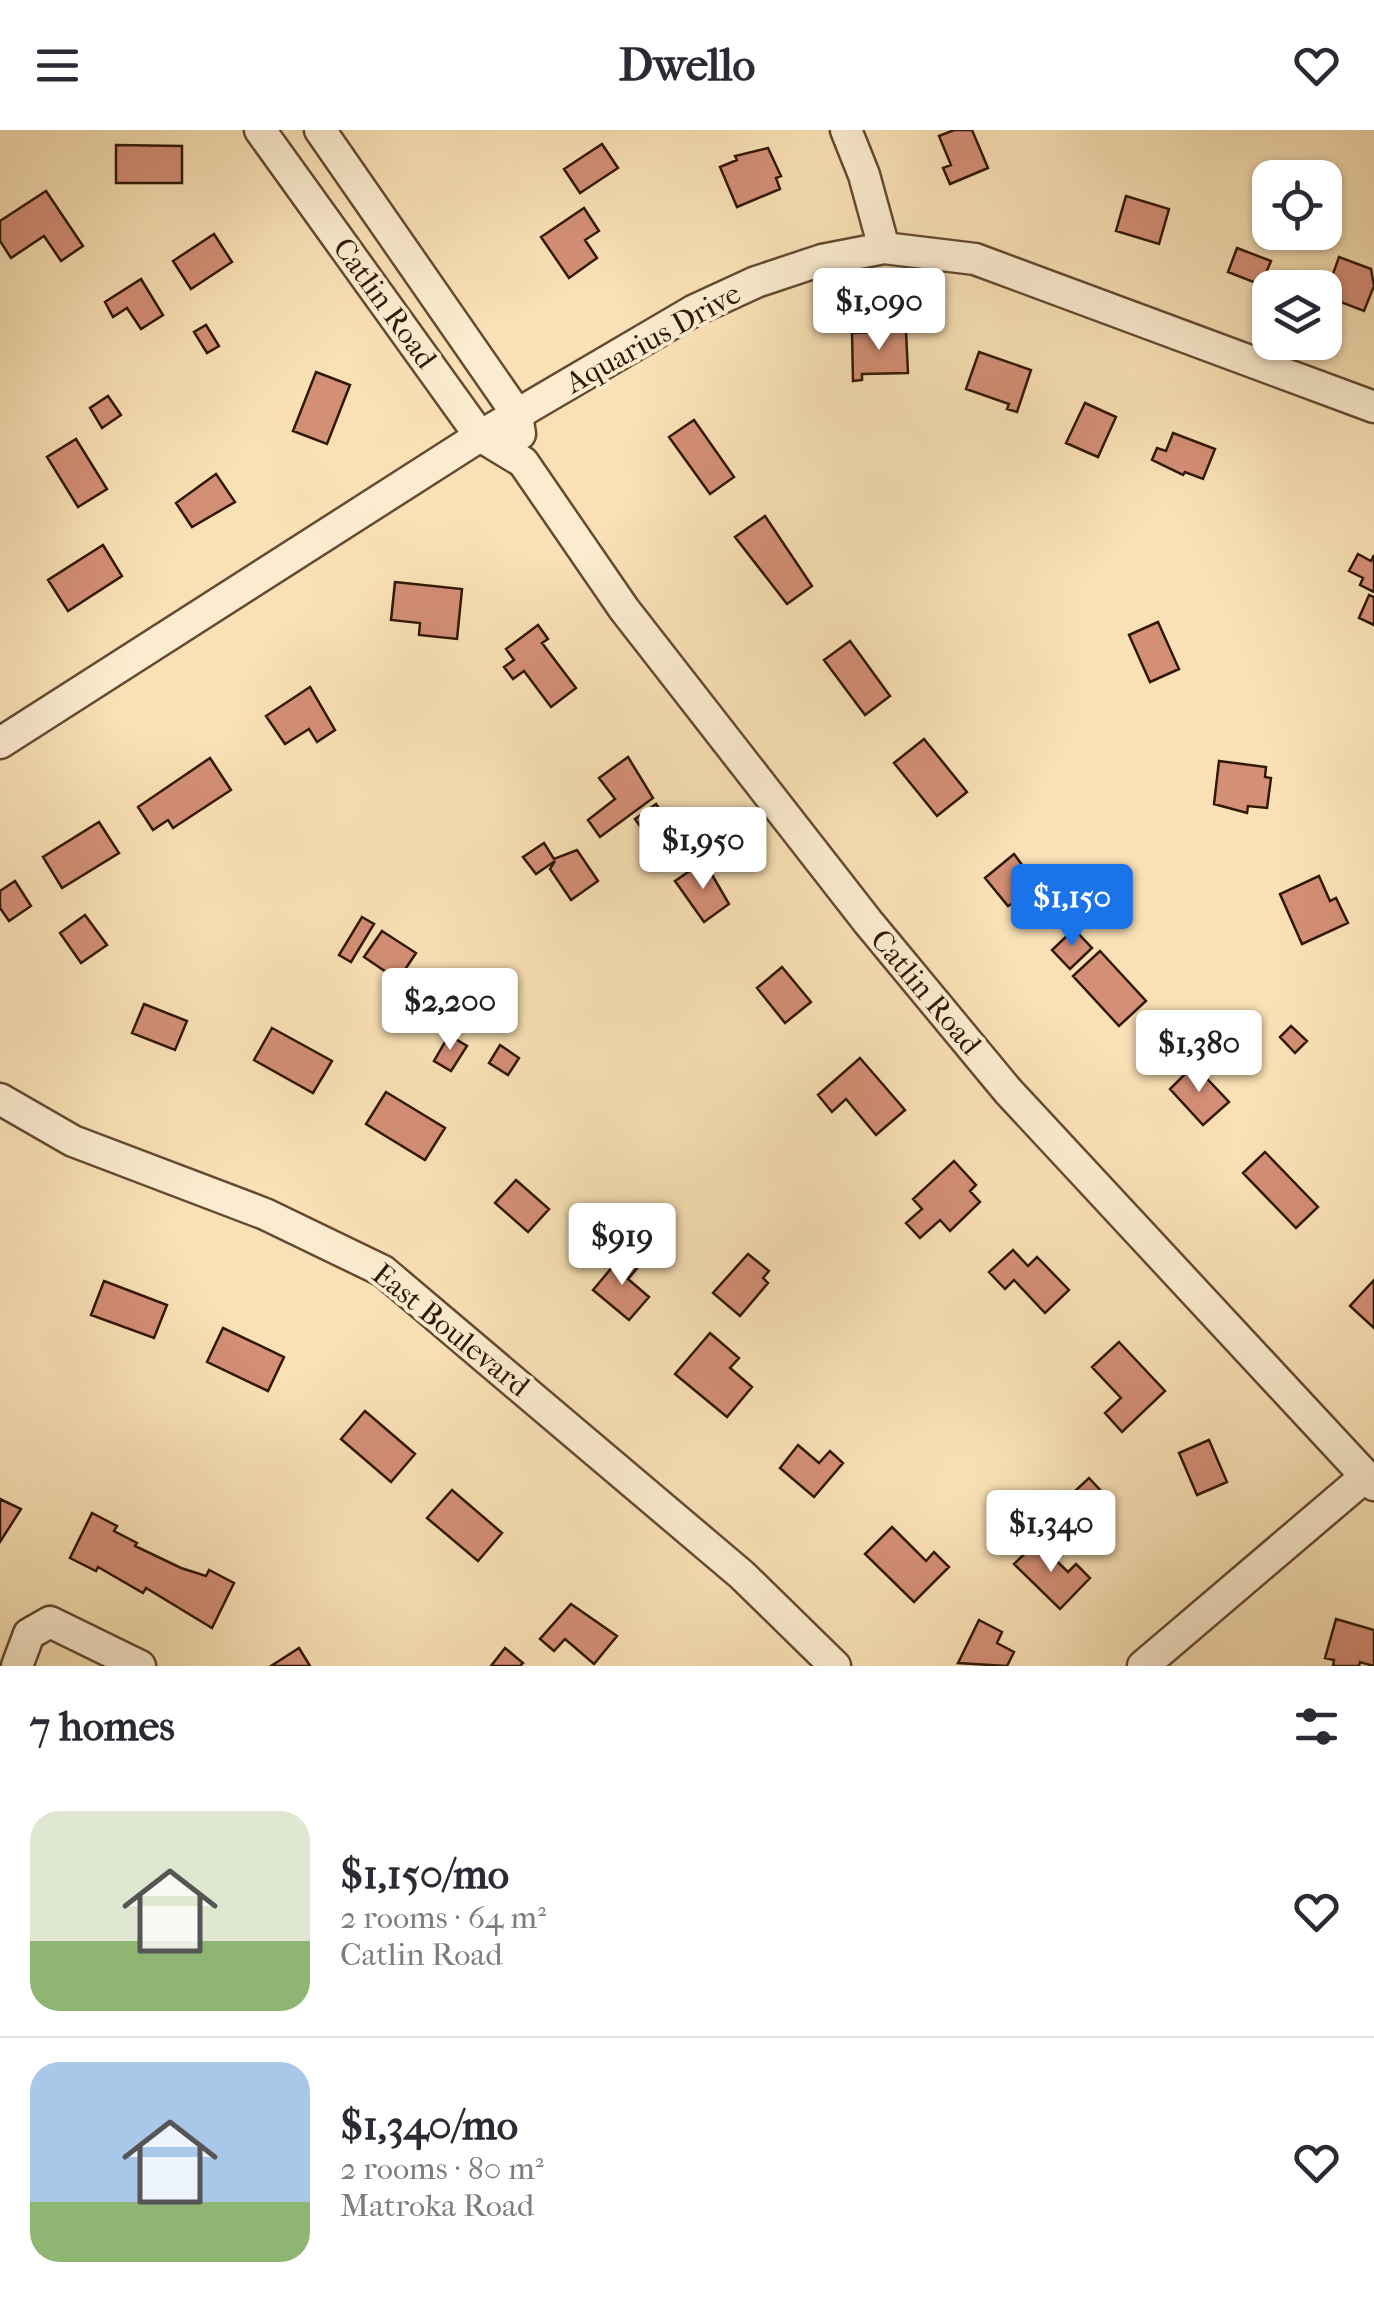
<!DOCTYPE html>
<html lang="en">
<head>
<meta charset="utf-8">
<style>
  :root { --surface:#fff; --page:#f7f7f7; --text:#2b2b33; --muted:#7c7c81; --line:#e1e1e2; --accent:#1a73e8 }
  body { margin:0; font-family:"IM FELL French Canon",serif; background:var(--page); color:var(--text); height:100vh; display:flex; flex-direction:column; font-size:38px; white-space:nowrap }
  * { box-sizing:border-box; margin:0 }
  p { font-size:32px; color:var(--muted) }
  .icon { flex:none; width:55px; height:55px; fill:none; stroke:currentColor; stroke-width:2; stroke-linecap:round; stroke-linejoin:round }
  .map { position:relative; height:1536px; overflow:hidden }
  .details { display:flex; flex-direction:column; background:var(--surface); flex:1 }
  .details>* { flex:none }
  .tools { position:absolute; left:1252px; top:30px; display:grid; gap:20px }
  .tools a { display:grid; place-items:center; width:90px; height:90px; border-radius:20px; background:var(--surface); box-shadow:0 2px 8px #0004; font-size:50px }
  .price { position:absolute; translate:-50% -85px; padding:0 22px; border-radius:10px; background:#fff; color:#222; font-size:32px; line-height:65px; filter:drop-shadow(0 2px 5px #0008) }
  .price::after { content:''; position:absolute; left:50%; top:60px; width:30px; height:22px; margin-left:-15px; background:inherit; clip-path:polygon(0 0,100% 0,50% 100%) }
  .price.active { background:var(--accent); color:#fff }
  ul { padding:0; list-style:none }
  li { display:flex; align-items:center; gap:30px; height:250px; padding:0 30px }
  li+li { border-top:2px solid var(--line) }
  li span { display:grid; place-items:center; flex:none; width:280px; height:200px; border-radius:30px; color:#555 }
  li>.icon { margin-inline-start:auto }
  span .icon { width:120px; height:120px; fill:#fffc; stroke-width:1 }
  li b { font-size:42px }
  h2 { display:flex; justify-content:space-between; align-items:center; height:120px; padding:0 30px; font-size:42px }
  header { display:flex; justify-content:space-between; align-items:center; height:130px; padding:0 30px; background:var(--surface); font-size:45px; font-weight:800 }
  .map>svg:first-child { display:block }
  .building { fill:#d48f77; stroke:#311806; stroke-width:2.5 }
  .lines { fill:none; stroke-linecap:round; stroke-linejoin:round }
  .minor-casing { stroke:#634a32; stroke-width:35 }
  .minor { stroke:#fbeccf; stroke-width:30 }
  .labels { text-anchor:middle; stroke-width:8; stroke-linejoin:round; paint-order:stroke }
  .street-label { font-size:30px; fill:#311806; stroke:#fbeccf }
</style>
</head>
<body>
<header><svg class="icon" aria-label="menu" viewBox="0 0 24 24"><path d="M4 6h16M4 12h16M4 18h16"/></svg>Dwello<svg class="icon" aria-label="heart" viewBox="0 0 24 24"><path d="M12 20l-8-8c-3-5 5-10 8-4 3-6 11-1 8 4z"/></svg></header>
<div class="map">
<svg width="1374" height="1536" viewBox="0 0 1374 1536">
  <rect width="100%" height="100%" fill="#f9e1b5"/>
  <filter id="stains"><feTurbulence type="fractalNoise" baseFrequency=".002" numOctaves="4"/><feColorMatrix values="0 0 0 0 .2 0 0 0 0 .09 0 0 0 0 .02 0 0 0 .5 -.17"/></filter>
  <radialGradient id="worn" r=".72"><stop offset=".6" stop-color="#630" stop-opacity="0"/><stop offset="1" stop-color="#630" stop-opacity=".3"/></radialGradient>
  <path class="building" d="M954,0H972L988,38L950,54L943,38L951,35L939,6Z
    M602,14L618,38L580,63L564,39Z
    M116,15L182,16V53H116Z
    M768,18L781,46L776,48L780,59L737,77L720,37L737,30L735,26Z
    M46,61L83,116L61,131L44,106L11,128L0,111V91Z
    M1126,66L1169,79L1159,114L1116,101Z
    M584,78L599,101L585,110L597,128L569,148L541,107Z
    M214,104L232,132L191,159L173,131Z
    M1237,118L1271,131L1261,155L1228,142Z
    M1339,127L1371,139L1374,156L1364,181L1325,166Z
    M141,149L163,185L141,199L127,178L113,187L105,172Z
    M206,195L219,216L207,223L194,202Z
    M906,201L908,243L862,244V250L853,251L852,203Z
    M979,222L1031,240L1017,282L1007,279L1009,274L966,259Z
    M316,242L350,255L327,314L293,301Z
    M108,266L121,285L102,298L90,278Z
    M1085,273L1116,287L1098,327L1066,313Z
    M694,290L734,347L710,364L669,307Z
    M1173,303L1215,319L1203,349L1185,342L1183,345L1152,330L1157,318L1166,321Z
    M76,309L107,359L78,377L47,327Z
    M216,344L235,372L192,397L176,373Z
    M765,386L812,456L787,474L735,407Z
    M103,415L122,446L68,481L48,450Z
    M1358,424L1371,431L1374,425V462L1360,455L1363,448L1349,441Z
    M395,452L462,459L457,509L419,505L420,493L391,490Z
    M1369,465L1374,467V495L1359,488Z
    M1158,492L1179,539L1150,552L1129,505Z
    M538,495L548,509L542,513L576,558L551,577L524,541L513,549L504,537L514,530L506,519Z
    M850,511L890,566L865,585L824,530Z
    M310,557L335,600L317,612L309,599L285,614L266,586Z
    M924,609L967,662L937,686L894,633Z
    M628,627L653,668L600,707L588,690L615,669L599,648Z
    M210,628L231,660L173,698L168,690L153,700L138,677Z
    M1219,631L1266,637L1265,647L1271,648L1267,678L1248,676L1247,683L1214,674Z
    M656,674L673,699L652,713L635,689Z
    M99,692L119,723L62,758L43,727Z
    M544,713L554,729L577,720L598,751L571,770L550,739L555,731L536,744L523,727Z
    M1014,724L1044,765L1022,784L1013,773L1008,776L985,748Z
    M704,731L729,774L704,792L675,751Z
    M1319,746L1330,771L1336,768L1348,793L1302,814L1280,764Z
    M15,751L31,776L9,791L0,778V761Z
    M85,785L107,815L81,833L60,803Z
    M362,787L374,794L351,832L339,825Z
    M1074,799L1092,818L1070,839L1052,820Z
    M382,801L416,823L398,850L364,827Z
    M1100,821L1146,871L1119,896L1073,846Z
    M782,837L811,872L785,893L757,858Z
    M144,874L187,891L175,920L132,903Z
    M1291,896L1307,911L1295,923L1280,907Z
    M272,898L332,931L313,963L254,930Z
    M449,905L467,916L451,941L434,931Z
    M500,915L519,928L508,945L489,933Z
    M860,928L905,980L876,1005L846,969L832,982L818,965Z
    M1194,935L1229,972L1203,995L1170,959Z
    M386,962L445,998L425,1030L366,994Z
    M1265,1022L1318,1077L1296,1098L1243,1043Z
    M954,1031L976,1055L970,1061L980,1072L950,1101L940,1090L920,1108L906,1093L922,1079L913,1069Z
    M516,1050L549,1079L528,1102L495,1073Z
    M620,1085L633,1094L618,1114L606,1105Z
    M1013,1120L1028,1136L1037,1127L1069,1160L1045,1183L1014,1150L1005,1159L989,1142Z
    M624,1123L639,1136L628,1149L649,1167L629,1190L593,1160Z
    M748,1124L769,1141L763,1148L768,1153L740,1186L713,1163Z
    M1374,1150V1198L1350,1176Z
    M104,1151L167,1175L154,1208L91,1185Z
    M223,1198L284,1227L268,1261L207,1232Z
    M710,1203L739,1228L730,1238L752,1257L727,1287L675,1244Z
    M1119,1212L1165,1261L1122,1302L1105,1283L1121,1268L1092,1237Z
    M365,1281L415,1324L391,1352L341,1309Z
    M1209,1310L1227,1352L1197,1365L1179,1323Z
    M798,1315L819,1333L830,1321L843,1333L814,1367L780,1338Z
    M1089,1348L1101,1361L1073,1388L1061,1374Z
    M452,1360L502,1403L478,1431L427,1388Z
    M0,1369L21,1379L0,1412Z
    M92,1383L117,1396L114,1401L137,1413L135,1416L181,1438L206,1446L209,1440L234,1453L212,1498L146,1458L143,1463L98,1437L96,1441L70,1428Z
    M892,1397L926,1431L934,1422L949,1437L914,1472L865,1424Z
    M1037,1412L1068,1442L1076,1434L1090,1448L1060,1479L1014,1434Z
    M571,1474L617,1506L594,1534L565,1509L554,1521L540,1509Z
    M1336,1489L1374,1500V1536L1360,1532L1359,1536H1333L1334,1530L1325,1528Z
    M979,1490L1002,1502L997,1513L1014,1522L1007,1536L958,1533Z
    M299,1518L310,1536H271Z
    M505,1518L523,1533L520,1536H491Z"/>
  <g class="lines">
    <defs>
      <path id="minor" d="M260,0L480,306L523,332L624,479L868,792L1008,961L1374,1355
        M320,0L517,284L520,304
        M846,0L864,45L884,118
        M0,613L480,306L693,181L756,152L822,130L884,118L975,129L1374,277
        M0,969L73,1011L265,1084L383,1141L742,1445L835,1536
        M17,1536L29,1504L50,1492L140,1536
        M1143,1536L1366,1346"/>
    </defs>
    <use href="#minor" class="minor-casing"/>
    <use href="#minor" class="minor"/>
  </g>
  <g class="labels">
    <g class="street-label">
      <text transform="translate(385 173) rotate(54)" y="10">Catlin Road</text>
      <text transform="translate(653 208) rotate(-29)" y="10">Aquarius Drive</text>
      <text transform="translate(926 862) rotate(50)" y="10">Catlin Road</text>
      <text transform="translate(451 1200) rotate(39)" y="10">East Boulevard</text>
    </g>
  </g>
  <rect width="100%" height="100%" filter="url(#stains)"/>
  <rect width="100%" height="100%" fill="url(#worn)"/>
</svg>
<div class="tools">
<a><svg class="icon" aria-label="locate" viewBox="0 0 24 24"><circle cx="12" cy="12" r="6"/><path d="M12 2v4M12 18v4M2 12h4M18 12h4"/></svg></a>
<a><svg class="icon" aria-label="layers" viewBox="0 0 24 24"><path d="M12 4l9 5-9 5-9-5zM3 14l9 5 9-5"/></svg></a>
</div>
<b class="price" style="left:879px;top:223px">$1,090</b>
<b class="price" style="left:703px;top:762px">$1,950</b>
<b class="price active" style="left:1072px;top:819px">$1,150</b>
<b class="price" style="left:450px;top:923px">$2,200</b>
<b class="price" style="left:1199px;top:965px">$1,380</b>
<b class="price" style="left:622px;top:1158px">$919</b>
<b class="price" style="left:1051px;top:1445px">$1,340</b>
</div>
<section class="details">
<h2>7 homes<svg class="icon" aria-label="filters" viewBox="0 0 24 24"><path d="M4 7h16M4 17h16"/><circle cx="9" cy="7" r="2"/><circle cx="15" cy="17" r="2"/></svg></h2>
<ul>
<li><span style="background:linear-gradient(#dfe7d0 65%,#8fb573 0)"><svg class="icon" aria-label="home" viewBox="0 0 24 24"><path d="M3 11l9-7 9 7M6 9v11h12V9"/></svg></span><div><b>$1,150/mo</b><p>2 rooms · 64 m²</p><p>Catlin Road</p></div><svg class="icon" aria-label="heart" viewBox="0 0 24 24"><path d="M12 20l-8-8c-3-5 5-10 8-4 3-6 11-1 8 4z"/></svg></li>
<li><span style="background:linear-gradient(#a9c7e8 70%,#8fb573 0)"><svg class="icon" aria-label="home" viewBox="0 0 24 24"><path d="M3 11l9-7 9 7M6 9v11h12V9"/></svg></span><div><b>$1,340/mo</b><p>2 rooms · 80 m²</p><p>Matroka Road</p></div><svg class="icon" aria-label="heart" viewBox="0 0 24 24"><path d="M12 20l-8-8c-3-5 5-10 8-4 3-6 11-1 8 4z"/></svg></li>
</ul>
</section>
</body>
</html>
